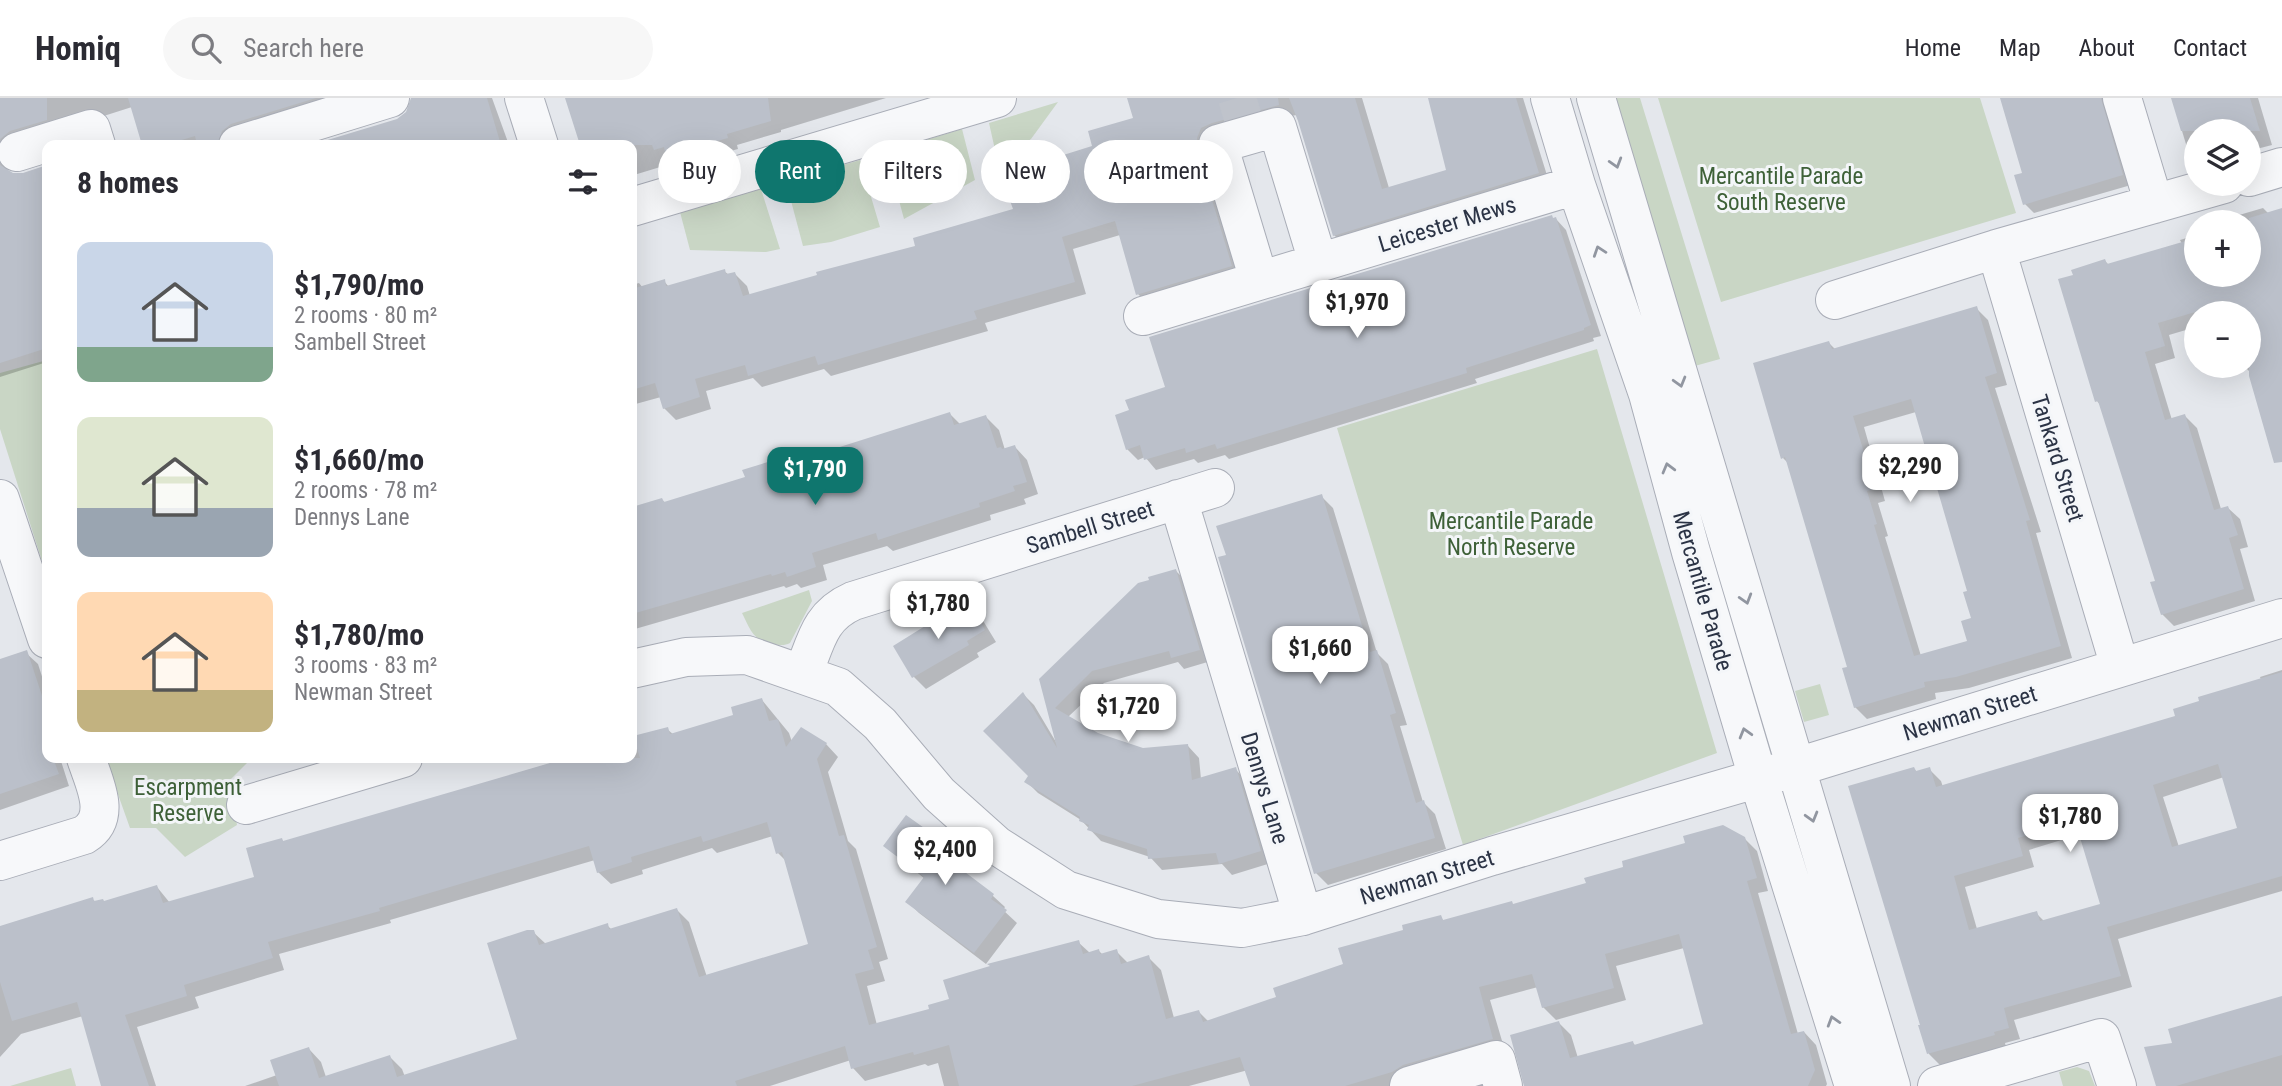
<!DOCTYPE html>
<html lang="en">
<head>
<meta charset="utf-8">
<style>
  :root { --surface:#fff; --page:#f7f7f7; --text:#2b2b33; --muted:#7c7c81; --line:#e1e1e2; --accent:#0f766e }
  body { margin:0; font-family:"Roboto Condensed",sans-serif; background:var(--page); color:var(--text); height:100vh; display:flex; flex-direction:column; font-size:26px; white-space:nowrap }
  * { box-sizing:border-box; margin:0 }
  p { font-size:23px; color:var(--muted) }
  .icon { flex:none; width:38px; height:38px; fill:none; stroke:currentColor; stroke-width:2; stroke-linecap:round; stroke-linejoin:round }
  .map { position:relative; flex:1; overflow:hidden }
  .side { position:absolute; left:42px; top:42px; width:595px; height:623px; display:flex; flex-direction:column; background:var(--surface); border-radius:14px; box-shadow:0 7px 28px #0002 }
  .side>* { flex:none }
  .banner { position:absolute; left:658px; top:42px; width:665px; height:63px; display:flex; gap:14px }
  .buttons { position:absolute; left:2184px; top:21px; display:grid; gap:14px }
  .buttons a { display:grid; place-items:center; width:77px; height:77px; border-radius:50%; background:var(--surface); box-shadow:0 7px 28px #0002; font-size:35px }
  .price { position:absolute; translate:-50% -60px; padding:0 16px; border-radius:14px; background:#fff; color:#222; font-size:23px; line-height:46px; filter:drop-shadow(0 2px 4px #0008) }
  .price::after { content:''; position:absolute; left:50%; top:42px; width:21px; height:16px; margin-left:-10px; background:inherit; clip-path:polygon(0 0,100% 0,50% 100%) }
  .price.on { background:var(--accent); color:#fff }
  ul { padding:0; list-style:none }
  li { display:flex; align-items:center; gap:21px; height:175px; padding:0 35px }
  li span { display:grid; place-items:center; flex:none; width:196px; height:140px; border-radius:14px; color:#555 }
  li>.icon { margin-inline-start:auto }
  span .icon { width:84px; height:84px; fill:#fffc; stroke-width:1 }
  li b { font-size:30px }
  h2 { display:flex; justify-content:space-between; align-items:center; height:84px; padding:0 35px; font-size:30px }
  .pill { padding:0 24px; border-radius:32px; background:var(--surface); box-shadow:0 7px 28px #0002; font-size:24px; line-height:63px }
  .pill.on { background:var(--accent); color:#fff }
  header { display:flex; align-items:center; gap:42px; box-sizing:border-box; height:98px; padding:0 35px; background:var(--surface); border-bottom:2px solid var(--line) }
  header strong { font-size:33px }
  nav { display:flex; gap:38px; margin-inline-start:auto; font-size:24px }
  .search { width:490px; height:63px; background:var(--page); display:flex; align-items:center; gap:18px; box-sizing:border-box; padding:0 24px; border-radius:38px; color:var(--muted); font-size:26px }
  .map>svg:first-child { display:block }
  .green { fill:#c9d6c5 }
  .shadow { fill:#0003; fill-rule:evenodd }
  .building { fill:#bbc0ca; fill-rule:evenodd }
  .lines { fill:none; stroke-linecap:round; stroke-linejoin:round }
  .minor-tunnel { stroke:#bfc3cb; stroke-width:38; stroke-dasharray:38 19; stroke-linecap:butt }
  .minor-casing { stroke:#a9adb7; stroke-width:40 }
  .minor { stroke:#f7f8fa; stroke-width:38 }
  .oneway { stroke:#9196a0 }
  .labels { text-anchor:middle; stroke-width:6; stroke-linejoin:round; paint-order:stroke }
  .park-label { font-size:23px; fill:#3e6138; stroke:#f4f6f9 }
  .street-label { font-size:23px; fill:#2b3345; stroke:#f4f6f9 }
</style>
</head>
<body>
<header>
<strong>Homiq</strong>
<div class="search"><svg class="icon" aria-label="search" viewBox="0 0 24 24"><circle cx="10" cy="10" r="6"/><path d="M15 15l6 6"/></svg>Search here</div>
<nav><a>Home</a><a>Map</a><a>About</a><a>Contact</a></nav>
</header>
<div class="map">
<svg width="2282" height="988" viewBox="0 0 2282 988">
  <rect width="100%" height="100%" fill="#e4e7ec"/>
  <path class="green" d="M1614,0H1640L1720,261L1684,271Z
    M1658,0H1980L2016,115L1721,204Z
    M1058,4L1031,41L998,65L989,25Z
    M962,31L975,82L904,121L886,54Z
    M860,62L880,129L831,144L803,148L786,84Z
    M761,91L780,151L766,154L690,152L680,114Z
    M1597,251L1717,655L1463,747L1337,330Z
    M47,262V479L0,331V275Z
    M809,492L812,503L790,545C784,548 780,547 773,546C753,543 750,531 742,515Z
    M1820,586L1829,617L1804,624L1795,593Z
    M105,660H247V665L229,683L237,727L185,759L156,730H130Z
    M2077,969L2089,973L2095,988H2063L2059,974Z
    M71,970L76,988H10Z"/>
  <path class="shadow" d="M0,0H361L230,47H144L132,9L22,44L6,61L8,75L24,77L47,69V264L0,279Z
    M413,0H492L509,47H317L398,22L408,16Z
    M567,0H886L781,32V34L737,47L738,51L716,57L713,54L703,56L634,77L635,79L632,80V47H582Z
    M1129,0H1362L1389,90L1448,73L1429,0H1523L1550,87L1346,149L1334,137L1297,17L1284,19L1224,36L1243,180L1150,208L1138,196L1120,137L1073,151L1086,196L985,225L988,233L831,278L824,271L762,289L753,280L706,293L711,311L676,322L664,310L661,299L632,307V187L639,185L643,190L664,183L669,189L724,173L729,177L735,176L747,188L750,198L917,149L1015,112L1049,90L1061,67L1095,49L1136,21Z
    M2002,0H2113L2131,87L2034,115L2025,106L2024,76Z
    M2172,0H2258L2272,47L2249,53V33H2196V63L2189,56Z
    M2263,110L2269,116L2282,112V363L2249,273L2244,268H2249V215H2196V229L2169,237L2175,260L2155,266L2172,322L2185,318L2197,330L2221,411L2228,410L2240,421L2248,449L2240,451L2255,503L2174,528L2162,516L2158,484L2101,308L2097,303L2075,178L2105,163L2109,167L2182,146L2180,142L2196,137V177H2249V124H2222V122Z
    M1556,121L1566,132L1601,238L1593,240L1594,243L1475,281L1477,285L1229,361L1225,357L1198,365L1194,361L1156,372L1145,359L1138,362L1127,351L1131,313L1168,290Z
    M1976,210L1988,222L2007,287L1995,290L2041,434L2036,435L2072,560L1969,590L1935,595L1936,601L1867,621L1855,609L1849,570L1789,366L1783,360L1829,245L1836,252ZM1916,314L1969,494L1973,521L1969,544L1921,558L1885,439L1888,438L1878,405L1885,403L1864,329Z
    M950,316L961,327L986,319L999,332L1005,352L1015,349L1027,362L1038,396L1024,401L1026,406L990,417L991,422L893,453L887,448L823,467L827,482L801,490L797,486L786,490L784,488L635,531L632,528V411L662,402L666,405L747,380L781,362L787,368Z
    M1321,398L1333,410L1377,555L1388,566L1407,627L1400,628L1423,704L1435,716L1446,751L1328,787L1316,775L1228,458Z
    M1176,473L1187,484L1211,563L1184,571L1178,564L1104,585L1068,619L1097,636L1143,652L1188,648L1199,660L1201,681L1235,671L1247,683L1271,765L1232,777L1222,766L1162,772L1150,759L1101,743L1081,722L1038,695L1027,684L1031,677L1023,596L1034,607L1056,644L1041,582Z
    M970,509L982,521L996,544L977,555L979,559L926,591L914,579L896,548Z
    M26,555L38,566L47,594V660H64L61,663L69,688L0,712V563Z
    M2282,572V793L2118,841L2132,889L2014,922L2020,941L2005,945L2006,949L1940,967L1929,956L1887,809L1914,671L1918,675L1929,671L1941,683L1943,689L2177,619L2261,582L2260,579ZM2224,679L2239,731L2179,749L2163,699ZM2081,736L2102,807L2045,824L2036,815L1977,831L1965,789L2034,769L2029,752Z
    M762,602L789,635L792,644L826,646L838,659L828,674L848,743L856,751L888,861L879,864L885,883L867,888L877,927L931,912L1078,844L1090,855L1099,853L1103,857L1116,853L1128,865L1148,859L1161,872L1174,920L1199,914L1209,924L1278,900L1345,867L1406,833L1440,819L1445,824L1514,808L1744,740L1757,753L1768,793L1758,795L1798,936L1804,934L1816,947L1827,986L1826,988H1526L1559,925L1571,937L1578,960L1633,945L1636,948L1706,928L1684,850L1616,868L1626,902L1556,922L1543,909L1538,889L1490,902L1505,953L1398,988H1293L1248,972L1189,988H944L938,965L928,968L925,966L865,983L853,970L851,962L770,988H245L277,977L309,951L321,964L326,979L390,959L402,971L405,979L519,942L533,834L546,846L607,827L612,832L677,812L689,824L707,879L810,847L787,764L778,755L773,738L717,755L712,750L642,772L643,776L611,786L598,774L595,762L390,822L391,825L279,856L284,872L195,899L199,910L137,929L156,988H104L83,918L21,936L0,959V829L92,801L96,804H105L157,789L170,805L256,780L282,742L284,744L569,660H632V641L667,631L674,637L735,619Z
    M885,748L947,749L958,760L953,768L993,798L1005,809L1003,812L1017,825L986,866L919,815L907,803L925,781Z
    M2282,905V988H2158L2174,946Z"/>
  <path class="building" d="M0,0H47V22L10,33L0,41Z
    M128,0H316L231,26L222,33L217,47H197L195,38L165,47H142Z
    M411,0H487L501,47H311L397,21L406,14Z
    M565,0H768L771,23L727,36L728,40L703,47L702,44L691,45L665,54L664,49L654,52L652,47H580Z
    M1127,0H1278L1279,7L1212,25L1201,30L1197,40V52L1232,168L1136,197L1115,123L1062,139L1075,184L974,213L977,221L818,267L815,258L748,278L745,267L695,281L700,299L663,311L655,285L632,292V191L665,181L666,188L725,171L726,176L735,174L743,198L817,177L816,174L915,148L913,140L1013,111L1009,100L1047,89L1041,70L1059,65L1057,59L1092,48L1088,33L1133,20Z
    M1289,0H1355L1382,91L1446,72L1428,0H1516L1539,75L1333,138L1298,23Z
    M2000,0H2101L2123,77L2023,107L2014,77L2022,75Z
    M2171,0H2250L2260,33H2181Z
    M0,67L13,75H23L47,67V250L0,265Z
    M2282,110V364L2274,365L2249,278V215H2229L2226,205L2158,225L2165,248L2145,254L2165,322L2185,316L2214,412L2228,408L2238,437L2229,440L2244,491L2161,517L2150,484L2155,483L2098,303L2095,304L2058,181L2073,177L2071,172L2105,161L2107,166L2196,140V177H2249V120Z
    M1552,117L1553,120L1556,119L1591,227L1584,230V232L1466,270L1467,275L1217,351L1215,346L1186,355L1185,350L1144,362L1140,347L1126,352L1115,317L1129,312L1125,302L1165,289L1149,239Z
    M1977,208L1997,275L1985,279L2030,422L2026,423L2061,548L1956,579L1924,584L1925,589L1854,610L1842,570L1847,569L1785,359L1781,361L1753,265L1829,243L1832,251ZM1911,301L1967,493L1963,494L1971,520L1961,523L1967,543L1914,558L1874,427L1877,426L1867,393L1875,391L1853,318Z
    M950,314L954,327L986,317L997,350L1001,349L1002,351L1015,347L1027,384L1013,388L1015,393L979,405L980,409L878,442L876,435L812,455L816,469L787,479L785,474L772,478L771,476L632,516V409L662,400L664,404L745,379L742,372L781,360L783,367Z
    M1322,396L1370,554L1377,552L1387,585L1396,615L1390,617L1416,705L1424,702L1435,740L1314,776L1218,459L1226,457L1216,428Z
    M1176,471L1200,552L1171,560L1169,553L1092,573L1055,610L1098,635L1143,650L1188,646L1192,682L1236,669L1261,753L1219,766L1216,755L1148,761L1147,751L1087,732L1089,727L1079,723L1080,719L1024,684L1028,678L983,633L1023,594L1057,650L1039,581L1138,485L1149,482L1148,479Z
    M971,507L985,532L967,543L969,547L912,580L893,548L946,515L949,520Z
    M27,552L47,613V660H53L59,676L0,696V561Z
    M2282,574V778L2107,829L2121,878L2004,910L2009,930L1994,934L1995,937L1927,956L1918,927H1920L1848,688L1914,669L1916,673L1930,669L1936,689L2175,618L2173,611L2199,603L2198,599ZM2218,666L2237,730L2172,749L2153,687ZM2075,723L2100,806L2040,823L2037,813L1969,832L1954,778L2023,758L2018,740Z
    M762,600L769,623L778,621L786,649L801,629L827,645L817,661L839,738L844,737L877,849L868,852L874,871L855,876L869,927L929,911L928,907L949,901L943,882L990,868L987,866L1079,842L1083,856L1099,851L1100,856L1117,851L1121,866L1149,857L1166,921L1199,912L1203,924L1276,899L1273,890L1343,866L1338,850L1403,832L1402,827L1441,817L1443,822L1512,803L1513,806L1586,785L1584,780L1623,769L1622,763L1685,745L1683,738L1723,727L1745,739L1757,780L1747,783L1791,936L1804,933L1815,972L1808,988H1524L1510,937L1559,923L1570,960L1633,943L1634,947L1703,926L1679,836L1605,856L1614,890L1542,910L1532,876L1479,889L1493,941L1403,967L1392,974L1345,988H1250L1240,959L1132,988H959L949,947L914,957L913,954L851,971L845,948L735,983L737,988H279L270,962L309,949L319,980L390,957L397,979L517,941L487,845L527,832H534L539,847L608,825L609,831L677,810L699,879L808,846L782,754L776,756L767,724L703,744L701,738L631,759L632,764L597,775L589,748L379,810L380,813L268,844L273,860L184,887L187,898L125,917L149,988H101L77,904L12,923L0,884V828L93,799L94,803L103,801L104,803L157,787L163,805L254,779L246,750L282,740L283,743L567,660H640L633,638L668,629L670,636L733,617L731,609Z
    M906,717L948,747L941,756L994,796L991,801L1007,812L974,855L905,804L924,779L883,748Z
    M2282,898V957L2176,988H2156L2144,949L2172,945L2168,931Z"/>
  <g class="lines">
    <path class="minor-tunnel" d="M1237,0L1243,20"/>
    <defs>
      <path id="minor" d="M524,0L539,47
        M1550,0L1576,87L1648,296L1691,454L1758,680L1854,988
        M1596,0L1891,988
        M2122,0L2154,106
        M238,47L390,0
        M17,54L91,31L96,47
        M2249,79L2282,69
        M632,109L997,0
        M1996,151L2120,569
        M1259,182L1218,46L1277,29L1318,164
        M1835,202L1996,151L2224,86
        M1143,218L1576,87
        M0,401L47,541
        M1178,401L1303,818
        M632,571L686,559L747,557L838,589L880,626L939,696L996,747L1066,792L1158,821L1242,830L1303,818L1492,758L1797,669L2282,520
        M803,576C816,544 819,518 853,503L1215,390
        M246,707L403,660
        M0,763L84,737C113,719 94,685 86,660
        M1409,988L1496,962L1503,988
        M1937,988L2101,940L2117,988"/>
    </defs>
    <use href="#minor" class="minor-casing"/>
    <use href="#minor" class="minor"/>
  </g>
  <defs><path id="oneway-chevron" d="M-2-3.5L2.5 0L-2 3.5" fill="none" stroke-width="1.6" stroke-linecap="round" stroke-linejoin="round" transform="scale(1.75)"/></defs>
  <g class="oneway">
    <use href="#oneway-chevron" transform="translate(1616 65) rotate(73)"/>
    <use href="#oneway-chevron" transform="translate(1599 153) rotate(-109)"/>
    <use href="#oneway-chevron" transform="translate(1680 284) rotate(74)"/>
    <use href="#oneway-chevron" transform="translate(1668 370) rotate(-105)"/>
    <use href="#oneway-chevron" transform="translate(1746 501) rotate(73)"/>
    <use href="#oneway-chevron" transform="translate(1745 635) rotate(-106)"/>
    <use href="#oneway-chevron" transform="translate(1812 719) rotate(74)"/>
    <use href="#oneway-chevron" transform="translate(1833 923) rotate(-107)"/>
  </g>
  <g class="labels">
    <g class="park-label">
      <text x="1781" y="86">Mercantile Parade<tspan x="1781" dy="26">South Reserve</tspan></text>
      <text x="1511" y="431">Mercantile Parade<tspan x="1511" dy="26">North Reserve</tspan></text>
      <text x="188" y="697">Escarpment<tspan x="188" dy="26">Reserve</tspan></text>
    </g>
    <g class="street-label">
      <text transform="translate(1447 126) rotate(-17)" y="8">Leicester Mews</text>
      <text transform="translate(2058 360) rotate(73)" y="8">Tankard Street</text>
      <text transform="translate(1090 429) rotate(-17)" y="8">Sambell Street</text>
      <text transform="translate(1703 493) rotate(74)" y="8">Mercantile Parade</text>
      <text transform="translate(1970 615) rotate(-17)" y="8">Newman Street</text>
      <text transform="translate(1265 690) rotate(73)" y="8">Dennys Lane</text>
      <text transform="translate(1427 779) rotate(-17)" y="8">Newman Street</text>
    </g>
  </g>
</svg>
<div class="buttons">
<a><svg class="icon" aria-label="layers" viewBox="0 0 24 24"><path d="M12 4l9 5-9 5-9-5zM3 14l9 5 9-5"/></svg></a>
<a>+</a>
<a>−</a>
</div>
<b class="price" style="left:1357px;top:242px">$1,970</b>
<b class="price" style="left:1910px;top:406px">$2,290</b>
<b class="price on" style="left:815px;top:409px">$1,790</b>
<b class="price" style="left:938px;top:543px">$1,780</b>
<b class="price" style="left:1320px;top:588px">$1,660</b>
<b class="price" style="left:1128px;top:646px">$1,720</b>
<b class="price" style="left:2070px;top:756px">$1,780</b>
<b class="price" style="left:945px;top:789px">$2,400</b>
<div class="banner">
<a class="pill">Buy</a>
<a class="pill on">Rent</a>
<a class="pill">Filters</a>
<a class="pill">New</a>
<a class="pill">Apartment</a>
</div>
<section class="side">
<h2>8 homes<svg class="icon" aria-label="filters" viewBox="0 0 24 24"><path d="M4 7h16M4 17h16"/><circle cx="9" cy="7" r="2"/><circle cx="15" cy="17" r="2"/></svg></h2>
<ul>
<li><span style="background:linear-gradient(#c9d6e8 75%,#7fa58c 0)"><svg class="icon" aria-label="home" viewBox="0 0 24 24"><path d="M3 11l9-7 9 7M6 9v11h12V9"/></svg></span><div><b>$1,790/mo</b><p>2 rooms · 80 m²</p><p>Sambell Street</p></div></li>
<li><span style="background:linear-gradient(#dfe7d0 65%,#9aa5b1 0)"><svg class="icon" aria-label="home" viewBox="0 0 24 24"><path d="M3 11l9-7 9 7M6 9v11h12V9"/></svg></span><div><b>$1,660/mo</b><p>2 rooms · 78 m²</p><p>Dennys Lane</p></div></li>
<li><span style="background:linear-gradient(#ffd9b3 70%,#c2b280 0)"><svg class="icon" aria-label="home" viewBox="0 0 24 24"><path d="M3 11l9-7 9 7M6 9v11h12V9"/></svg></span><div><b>$1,780/mo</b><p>3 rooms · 83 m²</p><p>Newman Street</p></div></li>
</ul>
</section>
</div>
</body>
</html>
